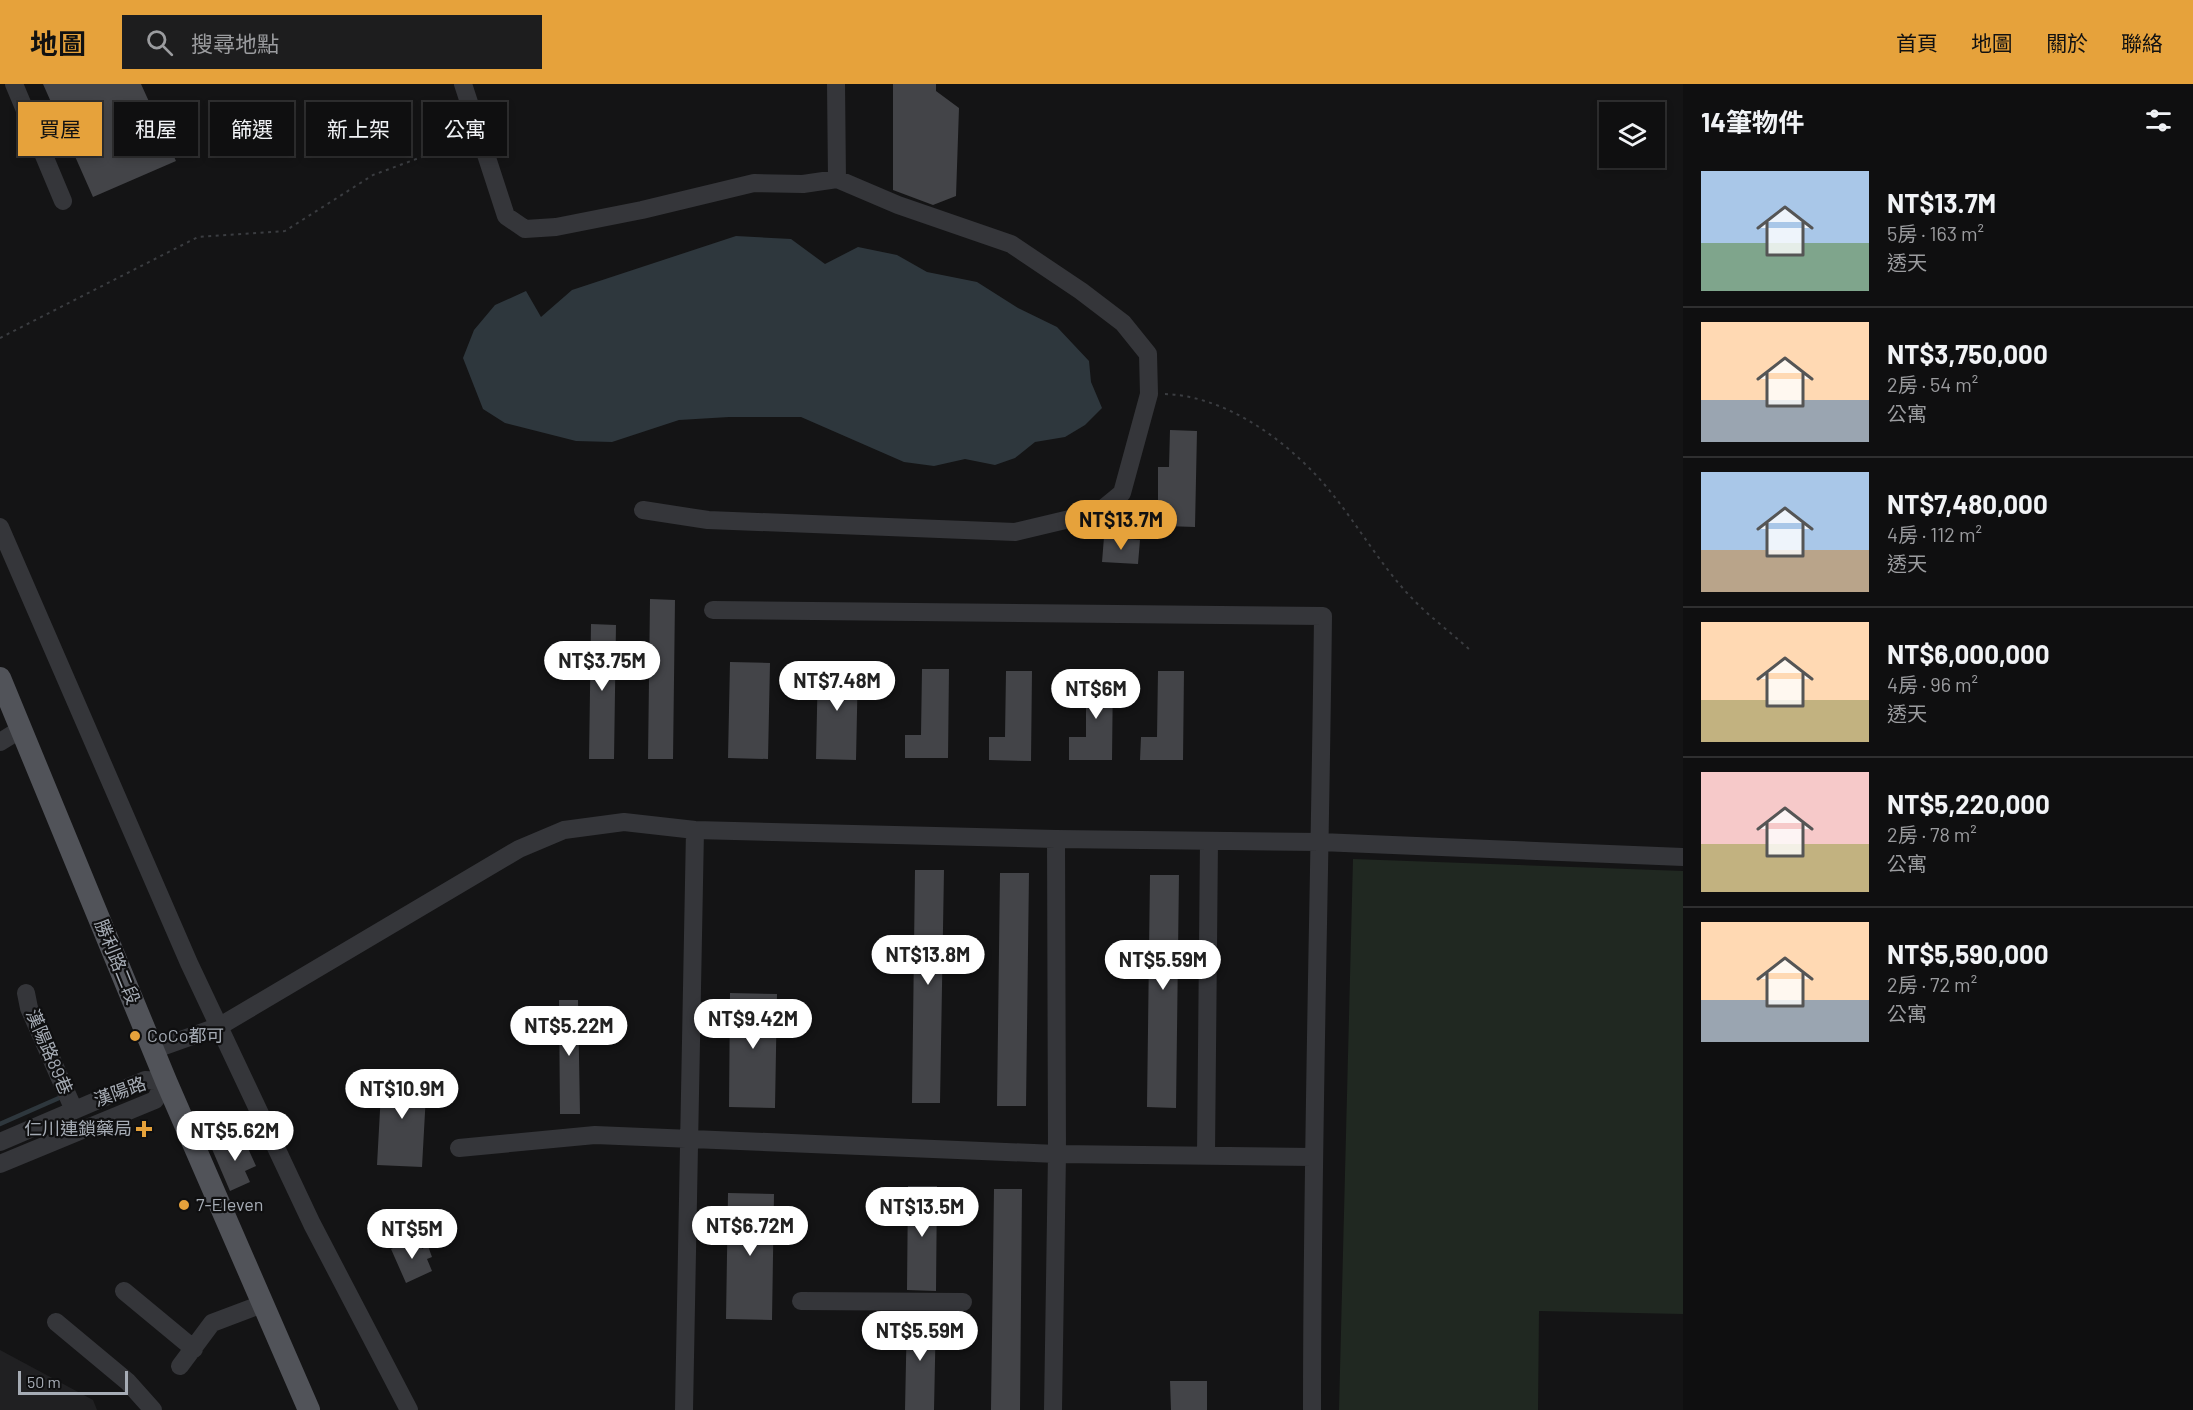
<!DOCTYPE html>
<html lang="zh-TW">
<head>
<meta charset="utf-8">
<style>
  :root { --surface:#0f0f10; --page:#1d1d1e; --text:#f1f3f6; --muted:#9b9c9f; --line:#2f2f30; --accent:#e6a23b }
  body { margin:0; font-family:Barlow,"Noto Sans TC",sans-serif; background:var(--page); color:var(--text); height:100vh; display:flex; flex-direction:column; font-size:22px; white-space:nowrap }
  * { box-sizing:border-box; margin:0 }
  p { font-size:20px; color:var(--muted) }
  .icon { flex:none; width:33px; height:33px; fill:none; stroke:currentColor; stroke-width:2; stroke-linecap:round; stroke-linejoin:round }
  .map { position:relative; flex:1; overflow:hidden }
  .panel { display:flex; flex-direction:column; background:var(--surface); width:510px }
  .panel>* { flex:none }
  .banner { position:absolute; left:18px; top:18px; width:570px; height:54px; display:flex; gap:12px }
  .controls { position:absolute; left:1599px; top:18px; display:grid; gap:12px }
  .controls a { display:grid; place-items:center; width:66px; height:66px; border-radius:0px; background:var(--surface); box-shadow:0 3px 9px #0003,0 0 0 2px var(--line); font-size:30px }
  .scale { position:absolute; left:18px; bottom:15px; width:110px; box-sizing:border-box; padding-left:6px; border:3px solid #a6acb5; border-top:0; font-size:16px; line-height:21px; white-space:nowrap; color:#a6acb5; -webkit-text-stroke:4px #0f0f10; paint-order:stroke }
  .price { position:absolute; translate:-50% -51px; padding:0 14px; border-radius:21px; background:#fff; color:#222; font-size:20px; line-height:39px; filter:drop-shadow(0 2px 3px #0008) }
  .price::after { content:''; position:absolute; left:50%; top:36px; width:18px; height:14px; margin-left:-9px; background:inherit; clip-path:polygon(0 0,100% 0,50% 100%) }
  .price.current { background:var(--accent); color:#111 }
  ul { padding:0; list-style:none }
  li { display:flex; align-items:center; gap:18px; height:150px; padding:0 18px }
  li+li { border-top:2px solid var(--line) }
  li span { display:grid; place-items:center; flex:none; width:168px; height:120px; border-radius:0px; color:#555 }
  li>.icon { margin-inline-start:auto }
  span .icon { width:72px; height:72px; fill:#fffc; stroke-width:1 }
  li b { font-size:26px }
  h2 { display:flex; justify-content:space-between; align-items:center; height:72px; padding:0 18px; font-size:26px }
  .tag { padding:0 21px; border-radius:0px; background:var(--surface); box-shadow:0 3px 9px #0003,0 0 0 2px var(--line); font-size:21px; line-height:54px }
  .tag.current { background:var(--accent); color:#111 }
  header { display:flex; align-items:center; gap:36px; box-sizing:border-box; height:84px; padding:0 30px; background:var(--accent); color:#111 }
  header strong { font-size:28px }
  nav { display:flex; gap:33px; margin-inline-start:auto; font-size:21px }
  .search { width:420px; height:54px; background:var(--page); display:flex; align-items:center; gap:15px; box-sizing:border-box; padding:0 21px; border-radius:0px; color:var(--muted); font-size:22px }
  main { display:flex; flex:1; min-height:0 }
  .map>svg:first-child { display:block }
  .built { fill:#202022 }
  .green { fill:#202821 }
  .water { fill:#2e373d }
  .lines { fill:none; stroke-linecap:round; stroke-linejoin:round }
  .stream { stroke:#2e373d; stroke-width:4.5 }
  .building { fill:#434448 }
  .path { stroke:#3b3d41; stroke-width:2; stroke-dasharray:3 4.5; stroke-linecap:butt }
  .minor { stroke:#35363a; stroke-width:18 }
  .major { stroke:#515359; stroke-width:22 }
  .poi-dot { fill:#e6a23b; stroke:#0f0f10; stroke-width:2 }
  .labels { text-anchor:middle; stroke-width:4.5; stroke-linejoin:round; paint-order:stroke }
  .street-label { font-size:18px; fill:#a6acb5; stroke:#0f0f10 }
  .poi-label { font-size:18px; fill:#a6acb5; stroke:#0f0f10; text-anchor:start }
</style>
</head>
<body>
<header>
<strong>地圖</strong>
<div class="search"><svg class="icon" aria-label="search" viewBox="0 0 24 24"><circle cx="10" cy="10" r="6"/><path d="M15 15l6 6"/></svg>搜尋地點</div>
<nav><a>首頁</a><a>地圖</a><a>關於</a><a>聯絡</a></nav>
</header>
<main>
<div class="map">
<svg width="1683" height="1326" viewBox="0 0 1683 1326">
  <rect width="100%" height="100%" fill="#141415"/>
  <path class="built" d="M0,1266L93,1316L97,1326H0Z"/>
  <path class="green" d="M1353,775L1683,787V1230L1539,1227L1538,1326H1339Z"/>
  <path class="water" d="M736,152L791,155L825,180L858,163L897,171L927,188L977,198L1018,224L1057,243L1089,277L1091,298L1102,324L1085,341L1065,353L1035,358L1015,374L995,381L965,375L934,382L904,378L801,333H729L679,336L612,358L576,357L505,339L483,325L463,274L474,246L495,221L526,207L541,233L572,206Z"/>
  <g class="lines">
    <path class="stream" d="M0,1040L59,1014"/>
  </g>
  <path class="building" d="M43,0H141L176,77L93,113Z
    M893,0H936V7L959,24L956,112L933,121L893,106Z
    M1170,346L1197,347L1195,443L1166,442V426H1158V383H1169Z
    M1104,453L1140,456L1138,480L1102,478Z
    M650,515L675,516L673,675H648Z
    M591,540L616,541L614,675H589Z
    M730,578L770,579L768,675L728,674Z
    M818,579L858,580L856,676L816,675Z
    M922,585H949L948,674H905V651H921Z
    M1006,587H1032L1031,677L989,676V653H1005Z
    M1086,587H1113L1112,676H1069V653H1086Z
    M1158,587H1184L1183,676H1140L1141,653H1157Z
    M915,786H944L940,1019H912Z
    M1000,789H1029L1026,1022H997Z
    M1150,791H1179L1176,1024L1147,1023Z
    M730,909L777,910L775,1024L729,1023Z
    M559,916H578L580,1030H560Z
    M382,990L427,992L422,1083L377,1081Z
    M242,1051L256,1082L245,1087L250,1098L230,1107L212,1065Z
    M908,1102H937L936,1207L907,1206Z
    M994,1105H1022L1020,1326H991Z
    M728,1109L774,1110L772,1236L726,1235Z
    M417,1153L422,1165L428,1162L432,1173L427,1175L432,1187L406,1199L391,1165Z
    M907,1229H936L934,1326H905Z
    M1170,1297H1207V1326H1171Z"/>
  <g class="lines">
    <path class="path" d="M0,254L198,153L285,147L373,91L465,57
      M1165,310C1222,312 1277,350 1315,390C1350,427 1374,473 1408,510C1426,530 1449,547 1469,565"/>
    <path class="minor" d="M14,0L63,117
      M463,0L506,132L525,145L556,143L642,126L754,99L803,100L837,95L898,121L1011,160L1081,207L1123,239L1148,270L1149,310L1122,409L1099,428L1015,448L708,436L643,426
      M836,0L837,95
      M0,443L189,879L312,1140L409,1326
      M713,526L1323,532C1320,797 1312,1061 1312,1326
      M0,658L21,645
      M26,909L29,924L74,1026
      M153,966L220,942L519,765L564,746L624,738L695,746L1056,755L1320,758L1683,773
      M0,1058L145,996L166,997L155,1016L0,1080
      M459,1064L595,1051L1057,1070L1312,1073
      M1206,1071L1209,757
      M124,1207L194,1265
      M801,1217L963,1218
      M56,1238L128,1298L153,1326
      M180,1282L212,1239L262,1220
      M684,1326L695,746
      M1053,1326L1057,1070L1056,755"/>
    <path class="major" d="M0,594L166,997L309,1326"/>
  </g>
  <g class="poi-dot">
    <circle cx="135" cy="952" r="6"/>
    <path d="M141 1036h6v6h6v6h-6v6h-6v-6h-6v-6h6z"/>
    <circle cx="184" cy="1121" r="6"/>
  </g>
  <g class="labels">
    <g class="street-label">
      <text transform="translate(117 878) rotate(68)" y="6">勝利路二段</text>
      <text transform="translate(49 968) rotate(67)" y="6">漢陽路89巷</text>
      <text transform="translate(120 1008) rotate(-20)" y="6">漢陽路</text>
    </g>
    <g class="poi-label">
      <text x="147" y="958">CoCo都可</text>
      <text x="132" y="1051" text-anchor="end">仁川連鎖藥局</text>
      <text x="196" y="1127">7-Eleven</text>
    </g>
  </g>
</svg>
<div class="controls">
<a><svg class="icon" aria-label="layers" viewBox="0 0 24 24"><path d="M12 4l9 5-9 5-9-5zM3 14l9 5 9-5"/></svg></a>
</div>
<div class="scale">50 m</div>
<b class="price current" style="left:1121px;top:467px">NT$13.7M</b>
<b class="price" style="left:602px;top:608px">NT$3.75M</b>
<b class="price" style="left:837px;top:628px">NT$7.48M</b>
<b class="price" style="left:1096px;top:636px">NT$6M</b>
<b class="price" style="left:928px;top:902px">NT$13.8M</b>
<b class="price" style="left:1163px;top:907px">NT$5.59M</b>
<b class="price" style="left:753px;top:966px">NT$9.42M</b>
<b class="price" style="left:569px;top:973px">NT$5.22M</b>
<b class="price" style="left:402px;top:1036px">NT$10.9M</b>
<b class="price" style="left:235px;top:1078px">NT$5.62M</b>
<b class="price" style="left:922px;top:1154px">NT$13.5M</b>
<b class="price" style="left:750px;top:1173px">NT$6.72M</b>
<b class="price" style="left:412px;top:1176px">NT$5M</b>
<b class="price" style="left:920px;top:1278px">NT$5.59M</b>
<div class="banner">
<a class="tag current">買屋</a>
<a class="tag">租屋</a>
<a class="tag">篩選</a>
<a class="tag">新上架</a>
<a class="tag">公寓</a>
</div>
</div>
<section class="panel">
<h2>14筆物件<svg class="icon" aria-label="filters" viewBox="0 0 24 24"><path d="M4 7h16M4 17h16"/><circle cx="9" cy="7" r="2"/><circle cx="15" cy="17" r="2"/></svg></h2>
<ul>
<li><span style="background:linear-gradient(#a9c7e8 60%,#7fa58c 0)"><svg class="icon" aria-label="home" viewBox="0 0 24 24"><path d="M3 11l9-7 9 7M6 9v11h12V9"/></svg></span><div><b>NT$13.7M</b><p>5房 · 163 m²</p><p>透天</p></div></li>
<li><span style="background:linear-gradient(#ffd9b3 65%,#9aa5b1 0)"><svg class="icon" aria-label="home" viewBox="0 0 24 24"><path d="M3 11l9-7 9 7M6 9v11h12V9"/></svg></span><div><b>NT$3,750,000</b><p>2房 · 54 m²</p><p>公寓</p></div></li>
<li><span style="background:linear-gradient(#a9c7e8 65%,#b9a48a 0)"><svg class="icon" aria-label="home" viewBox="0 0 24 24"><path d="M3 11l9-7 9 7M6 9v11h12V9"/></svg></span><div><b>NT$7,480,000</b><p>4房 · 112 m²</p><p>透天</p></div></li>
<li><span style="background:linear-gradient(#ffd9b3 65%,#c2b280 0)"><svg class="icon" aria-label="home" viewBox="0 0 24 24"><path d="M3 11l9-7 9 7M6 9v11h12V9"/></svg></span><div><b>NT$6,000,000</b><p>4房 · 96 m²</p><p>透天</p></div></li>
<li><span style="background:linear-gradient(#f6c9c9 60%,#c2b280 0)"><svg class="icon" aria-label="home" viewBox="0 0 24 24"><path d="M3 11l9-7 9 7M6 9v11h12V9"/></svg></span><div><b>NT$5,220,000</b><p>2房 · 78 m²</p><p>公寓</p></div></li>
<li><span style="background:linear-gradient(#ffd9b3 65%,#9aa5b1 0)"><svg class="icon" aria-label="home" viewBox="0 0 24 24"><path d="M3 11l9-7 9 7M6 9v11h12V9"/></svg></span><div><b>NT$5,590,000</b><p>2房 · 72 m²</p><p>公寓</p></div></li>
</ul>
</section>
</main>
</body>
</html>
